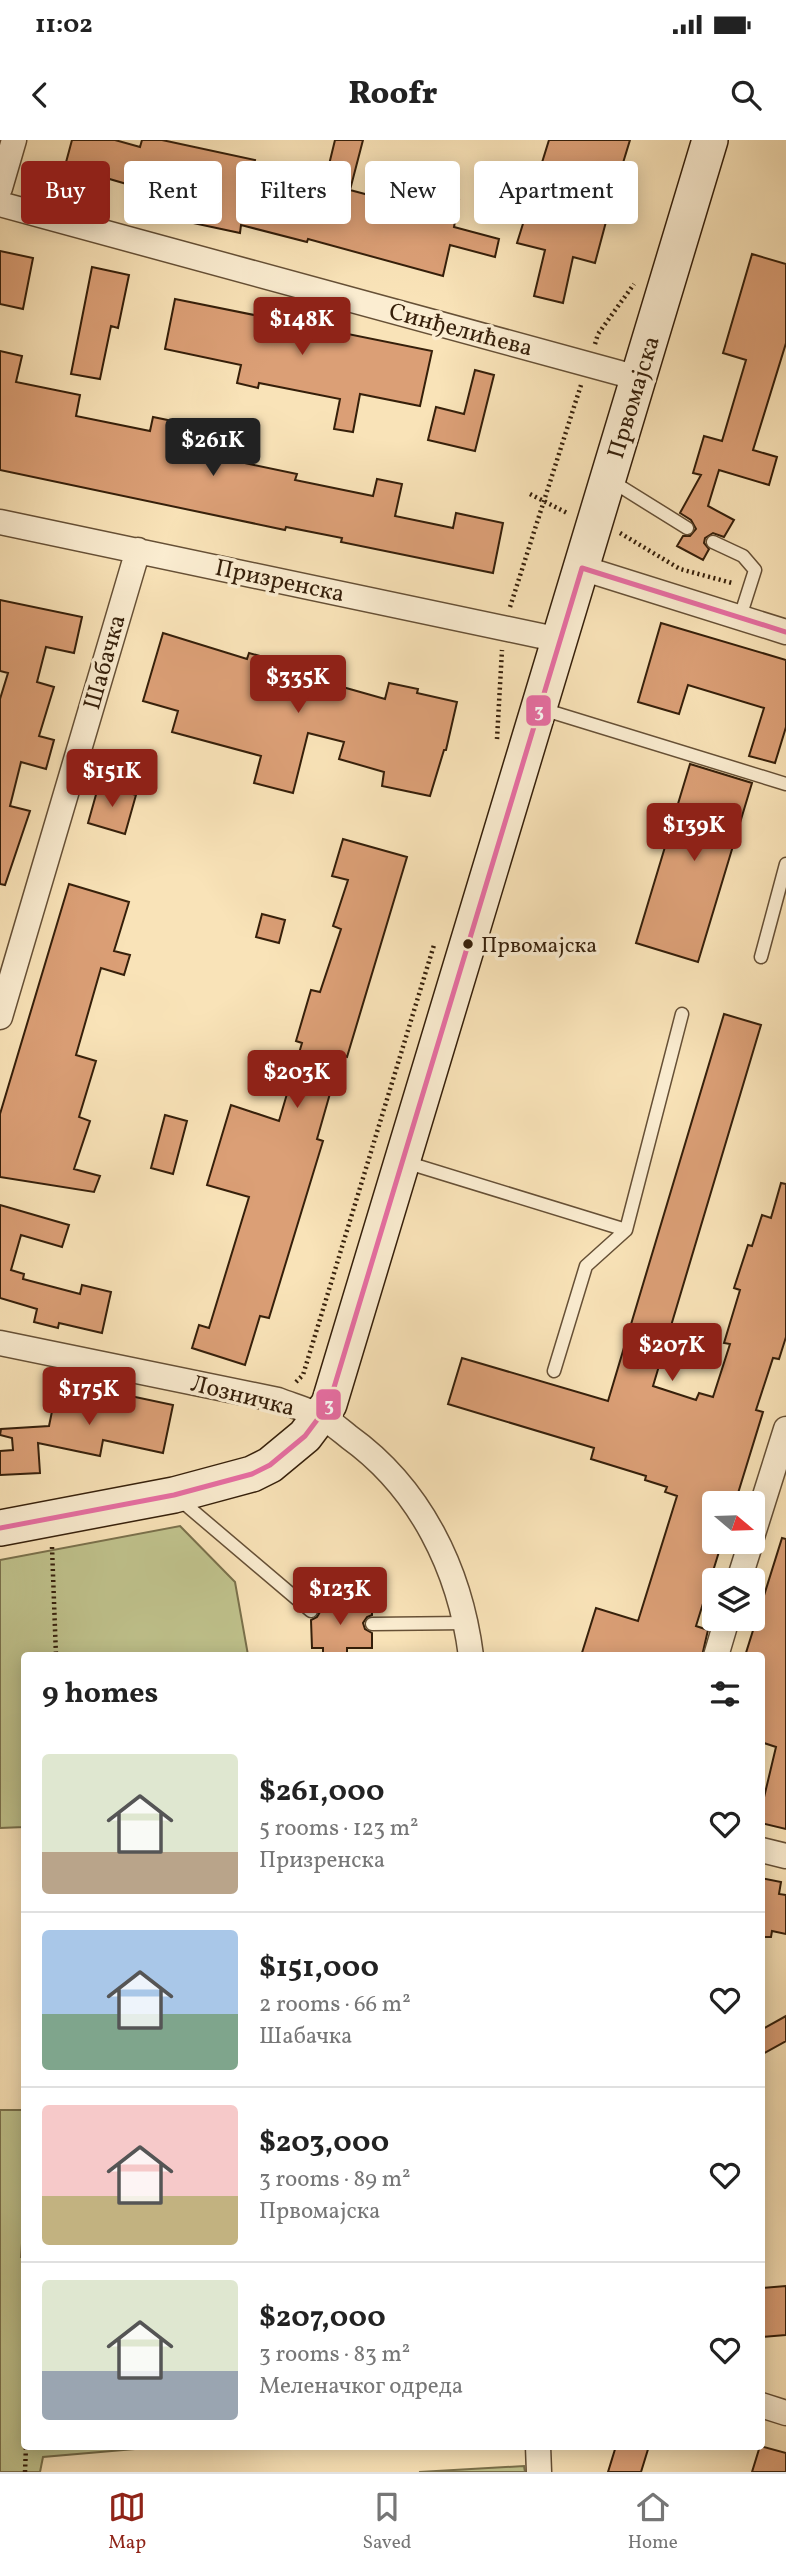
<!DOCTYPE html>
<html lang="en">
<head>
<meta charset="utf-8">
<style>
  :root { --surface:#fff; --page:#f6f6f6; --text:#222; --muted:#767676; --line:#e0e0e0; --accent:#8f2418 }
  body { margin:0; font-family:Vollkorn,serif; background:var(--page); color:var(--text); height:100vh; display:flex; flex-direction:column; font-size:26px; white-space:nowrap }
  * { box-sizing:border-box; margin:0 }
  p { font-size:23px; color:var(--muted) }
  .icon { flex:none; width:38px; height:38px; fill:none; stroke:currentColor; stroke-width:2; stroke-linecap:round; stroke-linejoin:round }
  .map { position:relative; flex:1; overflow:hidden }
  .side { position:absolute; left:21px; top:1512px; width:744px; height:798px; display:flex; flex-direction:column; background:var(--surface); border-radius:7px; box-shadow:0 4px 18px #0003 }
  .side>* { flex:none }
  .top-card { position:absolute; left:21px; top:21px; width:746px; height:63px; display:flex; gap:14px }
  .needle { width:46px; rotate:109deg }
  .tools { position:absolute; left:702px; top:1351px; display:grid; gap:14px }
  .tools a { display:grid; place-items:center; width:63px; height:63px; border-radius:7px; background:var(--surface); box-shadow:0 4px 18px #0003; font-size:35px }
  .price { position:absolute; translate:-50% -60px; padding:0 16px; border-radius:7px; background:var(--accent); color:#fff; font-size:23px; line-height:46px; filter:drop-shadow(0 2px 4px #0008) }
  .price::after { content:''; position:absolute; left:50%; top:42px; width:21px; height:16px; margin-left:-10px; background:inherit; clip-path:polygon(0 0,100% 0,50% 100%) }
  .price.current { background:#222; color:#fff }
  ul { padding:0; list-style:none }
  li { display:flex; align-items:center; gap:21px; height:175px; padding:0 21px }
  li+li { border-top:2px solid var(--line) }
  li span { display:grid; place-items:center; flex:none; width:196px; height:140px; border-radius:7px; color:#555 }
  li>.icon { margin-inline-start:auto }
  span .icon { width:84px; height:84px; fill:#fffc; stroke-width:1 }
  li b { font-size:30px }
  h2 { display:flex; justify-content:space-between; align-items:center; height:84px; padding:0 21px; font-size:30px }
  .chip { padding:0 24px; border-radius:7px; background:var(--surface); box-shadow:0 4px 18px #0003; font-size:24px; line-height:63px }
  .chip.current { background:var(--accent); color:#fff }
  .status { display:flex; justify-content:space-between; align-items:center; height:49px; padding:0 35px; background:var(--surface); direction:ltr }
  .status svg { height:19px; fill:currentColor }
  header { display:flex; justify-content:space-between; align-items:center; height:91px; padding:0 21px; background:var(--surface); font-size:32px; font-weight:800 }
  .dock { display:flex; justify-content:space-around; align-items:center; height:98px; border-top:2px solid var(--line); background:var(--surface); font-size:19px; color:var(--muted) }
  .dock a { display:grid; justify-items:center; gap:4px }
  .dock .current { color:var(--accent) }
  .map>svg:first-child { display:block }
  .green { fill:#c0c38d; stroke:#7a714c; stroke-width:2 }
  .building { fill:#db9f76; stroke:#351f0a; stroke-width:2 }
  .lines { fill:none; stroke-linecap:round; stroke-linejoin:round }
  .lane-casing { stroke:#665036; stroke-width:15 }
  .street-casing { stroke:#665036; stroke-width:27 }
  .secondary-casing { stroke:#351f0a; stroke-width:38 }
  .path { stroke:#351f0a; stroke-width:4.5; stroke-dasharray:2 3.5; stroke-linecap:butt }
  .lane { stroke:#fbedd1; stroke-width:12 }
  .street { stroke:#fbedd1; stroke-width:24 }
  .secondary { stroke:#fbedd1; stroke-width:35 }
  .bus-1-casing { stroke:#fbedd1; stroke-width:10 }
  .bus-1 { stroke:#e86ea4; stroke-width:5 }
  .bus-dot { fill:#351f0a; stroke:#fbedd1; stroke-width:2.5 }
  .labels { text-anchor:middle; stroke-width:7; stroke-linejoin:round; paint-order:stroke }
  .bus-label { font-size:22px; fill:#351f0a; stroke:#fbedd1; text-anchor:start }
  .street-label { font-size:24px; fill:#351f0a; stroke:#fbedd1 }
  .line-badge { stroke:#fbedd1; stroke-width:2.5 }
  .badge-label { font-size:19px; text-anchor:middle; font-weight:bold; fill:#fff }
</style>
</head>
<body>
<div class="status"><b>11:02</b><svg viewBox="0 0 49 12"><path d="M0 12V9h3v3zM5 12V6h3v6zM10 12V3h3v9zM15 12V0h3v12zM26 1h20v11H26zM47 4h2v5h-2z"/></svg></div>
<header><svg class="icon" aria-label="back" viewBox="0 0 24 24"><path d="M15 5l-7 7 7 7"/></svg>Roofr<svg class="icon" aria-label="search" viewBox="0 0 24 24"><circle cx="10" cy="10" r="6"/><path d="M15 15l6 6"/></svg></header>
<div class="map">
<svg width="786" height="2332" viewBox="0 0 786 2332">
  <rect width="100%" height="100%" fill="#f9e3b8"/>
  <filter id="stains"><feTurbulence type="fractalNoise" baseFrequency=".00286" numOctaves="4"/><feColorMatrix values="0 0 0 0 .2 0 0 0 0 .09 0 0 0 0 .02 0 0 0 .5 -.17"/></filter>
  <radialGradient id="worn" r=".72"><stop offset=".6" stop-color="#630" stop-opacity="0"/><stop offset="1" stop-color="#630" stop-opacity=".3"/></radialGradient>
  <path class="green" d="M180,1386L235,1442L248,1515L24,1516V1687L0,1688V1420Z
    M0,1970H24V2076L21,2117H24V2306L158,2307L43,2317L40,2332H0Z
    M524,2326L525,2332H419Z"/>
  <path class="building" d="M72,0H115L140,7L142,0H162L255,20L249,46L295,57L302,31L326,37L335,0H363L350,50L395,62L393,71L435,81L440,56L459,60L454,87L499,99L495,117L450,105L443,136L308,99L307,102L241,85L240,93L193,83L194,77L150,65L151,62L127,55L130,45L65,26Z
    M549,0H630L619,36L623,37L610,79L607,78L595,123L573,117L563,163L534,156L545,110L517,103Z
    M0,111L33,118L23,169L0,164Z
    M752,114L786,124V203L753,310L777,317L769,345L719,330L708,366L734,380L724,397L713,393L705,398L704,403L709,409L703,420L677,406L683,396H690L696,389L691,380L680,373L701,335L693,333L704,296L722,301L746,220L723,213Z
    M92,127L129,135L118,188L111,186L100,239L71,234Z
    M175,159L432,211L420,266L360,254L353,292L334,289L340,259L259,243L258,248L237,243L241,225L165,209Z
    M0,211L22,216L16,242L80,255L76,276L150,291L153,277L245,296L240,322L297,334L295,340L373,356L377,339L402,344L395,376L453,388L456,373L503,383L493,433L341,402L342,398L286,387L285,390L0,330Z
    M475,230L494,235L475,311L428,300L436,267L464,274Z
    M0,460L82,477L74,513L46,507L37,542L54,547L39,596L54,600L46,629L21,622L10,666L30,671L5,745L0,744V559L8,533L0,531Z
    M661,483L786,520V587L775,623L749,616L764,568L688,545L679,574L638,562Z
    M163,493L247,519L249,513L334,537L332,544L385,559L389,543L418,549L417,553L457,562L446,610H444L430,656L382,646L384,632L339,619L344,602L308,593L293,653L254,643L261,616L172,592L178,571L143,561Z
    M690,624L752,643L698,822L636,803Z
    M99,644L136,655L125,694L88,683Z
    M343,699L407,717L347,917L341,915L317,999L323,1001L269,1178L260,1176L245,1225L192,1208L199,1185L209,1188L249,1057L207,1045L231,965L279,981L302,903L296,901L311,850L320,852L341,789L333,786L348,740L332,736Z
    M69,744L129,762L114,811L130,815L124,835L101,828L76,915L96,921L79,977L90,981L74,1029L100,1036L94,1052L0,1037V974Z
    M262,774L285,780L279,803L256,797Z
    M724,874L761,885L653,1246L696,1260L699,1253L713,1257L730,1204L724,1203L740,1150L734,1148L748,1105L752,1106L762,1075L771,1078L781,1043L786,1044V1197L779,1219L773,1218L756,1270L763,1272L735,1363H714V1402H722L696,1486L708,1490L702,1516H581L596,1468L638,1481L677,1356L665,1352L667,1347L645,1340L646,1336L591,1319L594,1308L448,1264L462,1218L608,1261Z
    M165,975L187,981L173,1034L151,1028Z
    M0,1065L69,1085L62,1107L21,1095L11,1130L24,1134L23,1139L80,1154L82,1145L111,1152L102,1193L59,1183L58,1188L34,1182L37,1169L0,1158Z
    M74,1244L173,1265L163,1313L103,1300L100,1316L38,1303L40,1333L0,1335V1311L13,1310L12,1298L0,1295L1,1289L49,1286L57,1247L73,1251Z
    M782,1398L786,1399V1689L761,1683V1670L776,1607L761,1602V1516H745Z
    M311,1459H347V1466H372V1475L367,1477L363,1483L365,1489L372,1493V1508H347V1516H323V1508H312L311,1480L317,1477L320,1472L317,1465Z
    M761,1738L781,1742L779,1754L786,1755V1794L772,1791L771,1797H761Z
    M786,1876V1901L761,1915V1890Z
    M786,2146V2195L761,2197V2148Z
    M616,2306H649L641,2332H608Z
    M760,2306L786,2313V2332H752Z"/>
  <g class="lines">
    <defs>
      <path id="lane" d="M610,340L687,388
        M713,402L743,416L755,430L740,477
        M542,569L786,644
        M761,817L786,724
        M405,1022L626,1090
        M554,1231L586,1126L626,1090L682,874
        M179,1359L311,1471
        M372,1484L467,1483"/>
      <path id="street" d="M0,48L14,0
        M0,64L638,238
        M0,382L560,500
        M582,428L786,492
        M0,877L138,410
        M0,1203L278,1260C291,1265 305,1269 318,1275C329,1280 339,1289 349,1297C420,1348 460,1429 471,1516
        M752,1397L786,1289
        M739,1440L751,1402
        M716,1516L727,1479
        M761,1710L786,1716
        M761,2265L786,2273
        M538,2306L539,2332"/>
      <path id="secondary" d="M0,1388L174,1355L252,1334L270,1325L305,1296L329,1264L710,0"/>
    </defs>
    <use href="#lane" class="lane-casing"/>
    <use href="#street" class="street-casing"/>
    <use href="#secondary" class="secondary-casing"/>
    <path class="path" d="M595,204L598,194L634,144
      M530,354L569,374
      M620,393L680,429L732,443
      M510,467L581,245
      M497,599L502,510
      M296,1242L303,1235L434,805
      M52,1407L56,1516
      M25,2332L26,2306"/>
    <use href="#lane" class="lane"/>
    <use href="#street" class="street"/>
    <use href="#secondary" class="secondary"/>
    <defs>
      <path id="bus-1" d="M0,1388L174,1355L252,1334L270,1325L305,1296L329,1264L582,428L786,492"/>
    </defs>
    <use href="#bus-1" class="bus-1-casing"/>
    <use href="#bus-1" class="bus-1"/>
  </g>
  <circle class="bus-dot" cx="468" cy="804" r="6"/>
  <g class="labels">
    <g class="bus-label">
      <text x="481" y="812">Првомајска</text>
    </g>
    <g class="street-label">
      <text transform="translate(461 189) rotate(15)" y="8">Синђелићева</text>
      <text transform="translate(633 257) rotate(-73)" y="8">Првомајска</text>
      <text transform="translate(280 440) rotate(12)" y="8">Призренска</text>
      <text transform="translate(104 522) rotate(-74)" y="8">Шабачка</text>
      <text transform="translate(243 1255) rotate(14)" y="8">Лозничка</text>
    </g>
  </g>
  <g class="line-badge">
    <rect x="525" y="554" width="27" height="33" rx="7" fill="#e86ea4"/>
    <rect x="315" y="1248" width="27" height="33" rx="7" fill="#e86ea4"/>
  </g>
  <g class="badge-label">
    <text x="539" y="577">3</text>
    <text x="329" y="1271">3</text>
  </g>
  <rect width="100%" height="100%" filter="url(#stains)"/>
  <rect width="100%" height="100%" fill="url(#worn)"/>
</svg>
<div class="tools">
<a><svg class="needle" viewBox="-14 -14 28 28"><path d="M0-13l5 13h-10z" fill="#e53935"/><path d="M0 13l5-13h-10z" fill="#767676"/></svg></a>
<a><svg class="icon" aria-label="layers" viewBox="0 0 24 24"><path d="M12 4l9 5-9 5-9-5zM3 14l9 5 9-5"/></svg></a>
</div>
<b class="price" style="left:302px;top:217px">$148K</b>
<b class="price current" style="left:213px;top:338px">$261K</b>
<b class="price" style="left:298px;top:575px">$335K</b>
<b class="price" style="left:112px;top:669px">$151K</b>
<b class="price" style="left:694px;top:723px">$139K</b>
<b class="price" style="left:297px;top:970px">$203K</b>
<b class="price" style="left:672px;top:1243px">$207K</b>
<b class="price" style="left:89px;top:1287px">$175K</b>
<b class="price" style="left:340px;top:1487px">$123K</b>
<div class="top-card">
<a class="chip current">Buy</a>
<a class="chip">Rent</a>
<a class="chip">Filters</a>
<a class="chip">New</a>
<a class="chip">Apartment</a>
</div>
<section class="side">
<h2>9 homes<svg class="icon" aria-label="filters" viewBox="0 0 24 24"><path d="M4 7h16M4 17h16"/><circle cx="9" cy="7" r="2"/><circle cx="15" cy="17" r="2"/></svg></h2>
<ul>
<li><span style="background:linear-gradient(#dfe7d0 70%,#b9a48a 0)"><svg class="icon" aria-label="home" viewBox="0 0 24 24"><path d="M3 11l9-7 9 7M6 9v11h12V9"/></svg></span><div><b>$261,000</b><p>5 rooms · 123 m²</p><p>Призренска</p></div><svg class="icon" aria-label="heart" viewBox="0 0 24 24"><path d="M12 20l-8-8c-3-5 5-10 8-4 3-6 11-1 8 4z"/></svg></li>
<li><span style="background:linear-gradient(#a9c7e8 60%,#7fa58c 0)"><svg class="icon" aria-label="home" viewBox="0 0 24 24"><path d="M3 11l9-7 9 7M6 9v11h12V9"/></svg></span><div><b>$151,000</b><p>2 rooms · 66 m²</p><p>Шабачка</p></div><svg class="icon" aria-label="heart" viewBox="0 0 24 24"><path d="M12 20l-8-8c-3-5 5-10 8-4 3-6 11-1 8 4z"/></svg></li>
<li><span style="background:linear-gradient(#f6c9c9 65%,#c2b280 0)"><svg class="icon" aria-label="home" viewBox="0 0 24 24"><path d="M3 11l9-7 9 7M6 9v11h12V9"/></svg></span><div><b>$203,000</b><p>3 rooms · 89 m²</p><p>Првомајска</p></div><svg class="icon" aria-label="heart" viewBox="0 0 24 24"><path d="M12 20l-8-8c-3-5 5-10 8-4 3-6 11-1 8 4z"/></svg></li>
<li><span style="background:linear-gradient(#dfe7d0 65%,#9aa5b1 0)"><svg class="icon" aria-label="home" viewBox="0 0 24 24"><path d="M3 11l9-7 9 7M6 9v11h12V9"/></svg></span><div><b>$207,000</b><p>3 rooms · 83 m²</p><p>Меленачког одреда</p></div><svg class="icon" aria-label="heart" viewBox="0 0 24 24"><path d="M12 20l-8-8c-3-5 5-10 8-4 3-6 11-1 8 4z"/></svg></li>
</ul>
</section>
</div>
<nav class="dock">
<a class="current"><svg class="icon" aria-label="map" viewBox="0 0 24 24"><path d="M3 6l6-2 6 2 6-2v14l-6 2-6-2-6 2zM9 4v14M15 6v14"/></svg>Map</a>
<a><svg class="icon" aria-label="saved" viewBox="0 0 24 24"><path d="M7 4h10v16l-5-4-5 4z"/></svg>Saved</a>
<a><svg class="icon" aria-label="home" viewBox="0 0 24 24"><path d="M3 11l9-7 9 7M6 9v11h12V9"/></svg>Home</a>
</nav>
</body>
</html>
